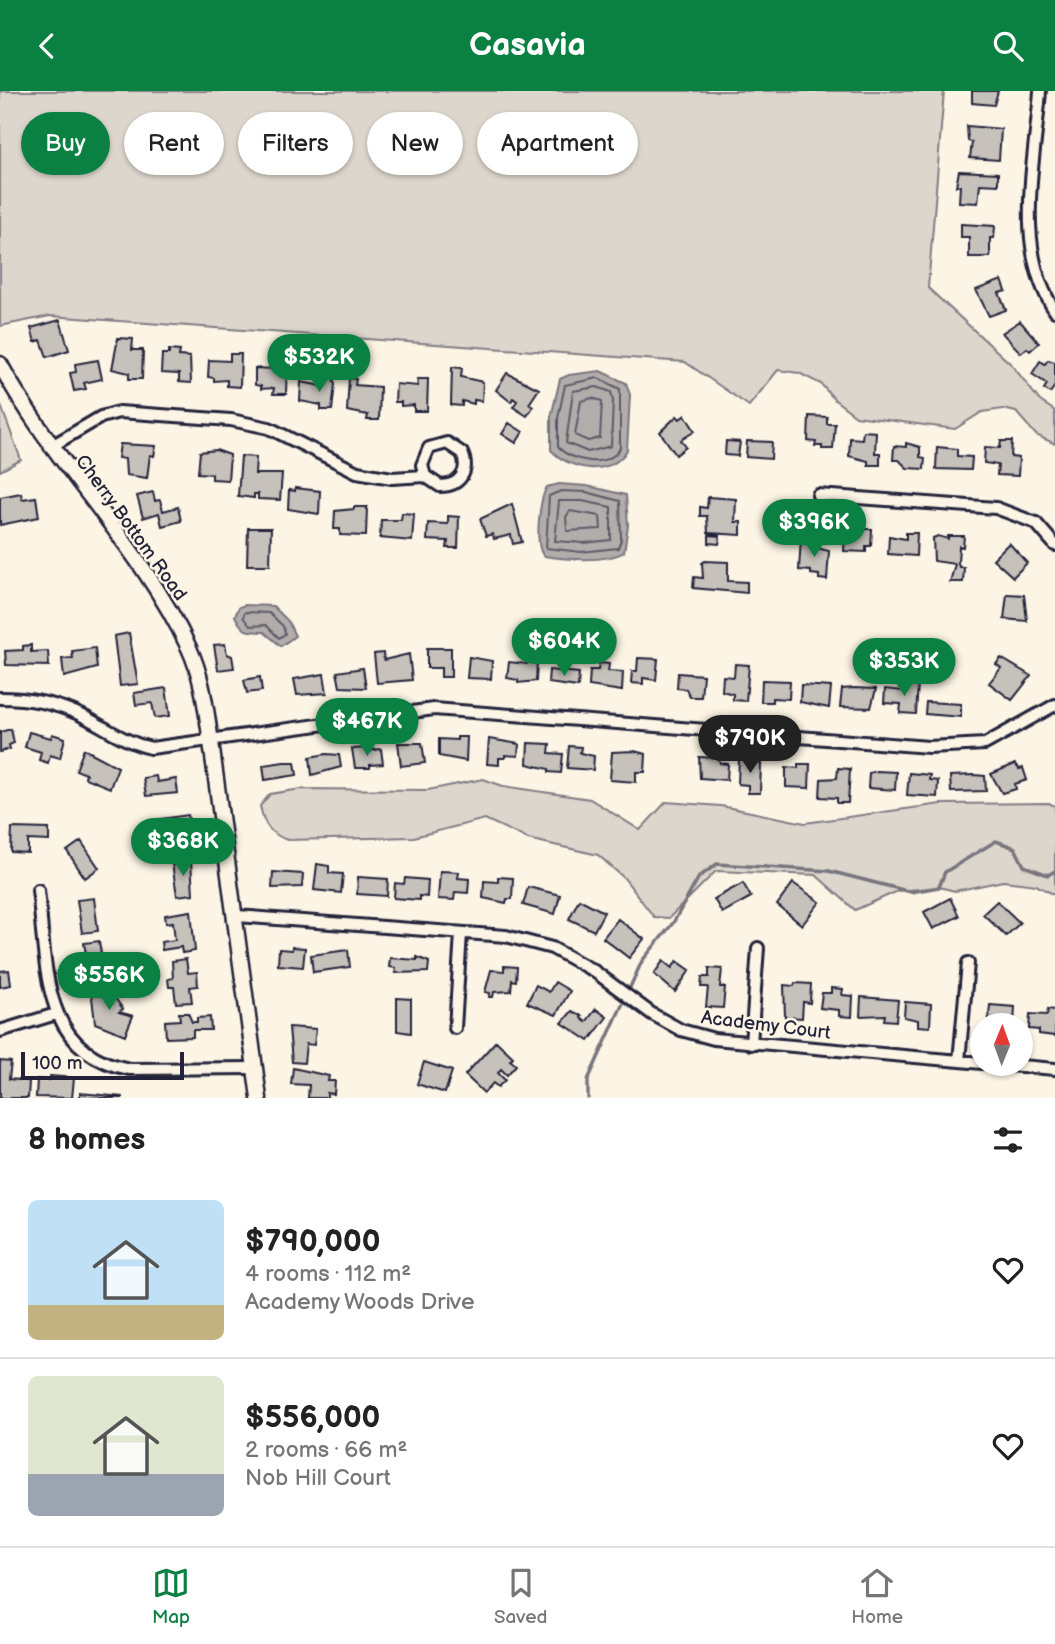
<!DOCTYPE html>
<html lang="en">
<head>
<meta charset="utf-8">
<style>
  :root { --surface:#fff; --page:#f2f2f2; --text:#222; --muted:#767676; --line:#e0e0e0; --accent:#0b8043 }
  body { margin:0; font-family:"Balsamiq Sans",sans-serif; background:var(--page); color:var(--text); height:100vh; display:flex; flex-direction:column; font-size:26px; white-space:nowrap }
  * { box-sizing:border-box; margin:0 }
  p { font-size:23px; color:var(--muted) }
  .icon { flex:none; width:38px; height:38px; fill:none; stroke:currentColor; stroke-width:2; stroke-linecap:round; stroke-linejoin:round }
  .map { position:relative; height:1007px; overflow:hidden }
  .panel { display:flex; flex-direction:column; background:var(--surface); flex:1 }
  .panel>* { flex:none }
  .guide { position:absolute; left:21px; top:21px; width:700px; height:63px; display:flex; gap:14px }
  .needle { width:46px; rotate:1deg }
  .fabs { position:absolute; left:970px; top:922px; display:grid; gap:14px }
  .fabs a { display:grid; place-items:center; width:63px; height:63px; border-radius:50%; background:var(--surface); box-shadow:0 2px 5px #0004; font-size:35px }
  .scale { position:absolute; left:21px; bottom:18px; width:163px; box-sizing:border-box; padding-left:7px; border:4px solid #22223b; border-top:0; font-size:19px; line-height:24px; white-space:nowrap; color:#22223b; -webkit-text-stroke:5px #fcf5e5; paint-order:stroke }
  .price { position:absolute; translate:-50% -60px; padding:0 16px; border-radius:24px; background:var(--accent); color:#fff; font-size:23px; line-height:46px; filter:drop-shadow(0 2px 4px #0008) }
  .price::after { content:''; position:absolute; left:50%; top:42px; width:21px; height:16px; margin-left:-10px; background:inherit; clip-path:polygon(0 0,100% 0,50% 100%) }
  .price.current { background:#222; color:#fff }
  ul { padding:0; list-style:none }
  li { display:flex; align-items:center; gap:21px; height:175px; padding:0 28px }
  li+li { border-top:2px solid var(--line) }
  li span { display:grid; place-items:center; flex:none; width:196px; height:140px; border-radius:10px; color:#555 }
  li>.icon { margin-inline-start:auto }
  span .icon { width:84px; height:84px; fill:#fffc; stroke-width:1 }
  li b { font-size:30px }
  h2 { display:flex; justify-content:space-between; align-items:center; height:84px; padding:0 28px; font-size:30px }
  .pill { padding:0 24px; border-radius:32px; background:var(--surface); box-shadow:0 2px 5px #0004; font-size:24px; line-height:63px }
  .pill.current { background:var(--accent); color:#fff }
  header { display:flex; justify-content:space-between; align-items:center; height:91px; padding:0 28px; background:var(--accent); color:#fff; font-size:32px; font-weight:600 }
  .tab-bar { display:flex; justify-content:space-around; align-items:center; height:98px; border-top:2px solid var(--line); background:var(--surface); font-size:19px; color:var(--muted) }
  .tab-bar a { display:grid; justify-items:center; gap:4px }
  .tab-bar .current { color:var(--accent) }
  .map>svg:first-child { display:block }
  .green { fill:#dcd6cc; stroke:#7f7c84; stroke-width:2 }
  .water { fill:#b2adab; stroke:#78757e; stroke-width:2 }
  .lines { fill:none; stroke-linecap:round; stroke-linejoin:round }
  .shore { stroke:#5c5a68; stroke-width:2 }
  .stream { stroke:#78757e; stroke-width:3.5 }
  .building { fill:#c6c1bb; stroke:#22223b; stroke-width:2 }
  .minor-casing { stroke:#22223b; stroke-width:16 }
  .major-casing { stroke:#22223b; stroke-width:19 }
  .minor { stroke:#fcf5e5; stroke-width:10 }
  .major { stroke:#fcf5e5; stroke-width:14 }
  .labels { text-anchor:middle; stroke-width:5; stroke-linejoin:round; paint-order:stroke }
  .street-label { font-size:19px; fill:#22223b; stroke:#fcf5e5 }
</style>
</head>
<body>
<header><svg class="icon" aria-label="back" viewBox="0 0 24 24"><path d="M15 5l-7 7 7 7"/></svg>Casavia<svg class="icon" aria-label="search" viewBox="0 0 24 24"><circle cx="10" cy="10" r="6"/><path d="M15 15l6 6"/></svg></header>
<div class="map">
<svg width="1055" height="1007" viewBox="0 0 1055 1007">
  <rect width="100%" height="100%" fill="#fcf5e5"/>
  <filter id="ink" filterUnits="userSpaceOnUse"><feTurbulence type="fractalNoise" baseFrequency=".0143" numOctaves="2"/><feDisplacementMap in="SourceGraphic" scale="14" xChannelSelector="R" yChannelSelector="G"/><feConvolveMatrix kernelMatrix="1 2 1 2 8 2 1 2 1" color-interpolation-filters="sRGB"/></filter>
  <g filter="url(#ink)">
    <path class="green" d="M0,0H944L928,197L1012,274L1040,310L1055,320V353L1036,344L1016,321L1003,318L982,321L955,338L856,325L835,309L821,293L799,282L778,279L749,315L685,271L50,225L0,235Z
      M0,312L21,369L0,380Z
      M483,688L503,695L590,708L640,739L666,711L721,715L805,732L941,713L1049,712L1055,715V804L1036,794L1003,790L955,800L939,796L898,800L855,819L816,784L716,780L669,827L654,826L624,787L598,764L528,748L485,728L414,746L287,749C269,742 264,734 260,715L270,703L301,698L428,699Z"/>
    <path class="water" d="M600,280L626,292L630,304L627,359C611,387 569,379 551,359V326L560,288L569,284Z
      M559,393L587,395L626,404L628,435L624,461C606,472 564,468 544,465C534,456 539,407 547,396Z
      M245,514L273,515L288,530L295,545L281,555L264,541C246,540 244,542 235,525L239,516Z"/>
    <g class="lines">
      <path class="shore" d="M598,287L620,298V357C609,378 571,371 558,356V327L565,294Z
        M597,296L611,301L613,310L611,355L588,361L566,352L573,300Z
        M592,307L602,310L600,347L588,350L575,344L581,310Z
        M561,400L586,401L620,410L621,449L618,457L581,461L546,457L549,405Z
        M559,410H582L611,416V449L584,452L555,450Z
        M570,420L600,425L601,438L567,440L566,426Z
        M245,521L269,522L283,535L285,543L279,547L266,534L250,535L243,526Z"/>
      <path class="stream" d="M588,1007V989L642,870L673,832L699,786L717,773L829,780L911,801L939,796L945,781L996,750L1015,757L1024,775L1048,784L1055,780"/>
    </g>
    <path class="building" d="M972,0H998L994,14L972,12Z
      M967,35L1001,38L999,69L970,67L972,51L968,50Z
      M959,80L998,82V94L980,93L978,112L959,111L960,95H956Z
      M961,133L995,135L994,147H990V166H969V146H961Z
      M1002,189L1006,200L999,202L1006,219L989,225L976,199Z
      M60,229L69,259L47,266L41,249L35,251L31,237Z
      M1020,230L1039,252L1030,260L1027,257L1021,262L1002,242Z
      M118,247L133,248L132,259H143L142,288H129V282L112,278Z
      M169,259L180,260L179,265L190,266L191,292L179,291V283L161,282L162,263H169Z
      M230,263H241L240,296L227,295V289L214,290V287L208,286L209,269L230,270Z
      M98,269L102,288L84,292L86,298L74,300L70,282L76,281L75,273Z
      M1048,269L1055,271V295L1050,302L1044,298L1047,293L1032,283L1040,270L1045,273Z
      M276,271H287L286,303H273L274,297L261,298V295L255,294V277L276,278Z
      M452,276L462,277L461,286L483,291L482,310L474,309V313L462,310V315L451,314Z
      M507,282L539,298L529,313L533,316L527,325L513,316L517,310L513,307L511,311L496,299Z
      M324,286L333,287L335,293L332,319H321V314L300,310L301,291L322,295Z
      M349,287L356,288L355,294L380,296L379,329H367L368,324L347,320Z
      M417,288H428L427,320H414V314L401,315V311H395L396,293L418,295Z
      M685,324L695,340L681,349L686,356L676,364L660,341L677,325L680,328Z
      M809,325L827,326V333H835L833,358H822V355H815L816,351L808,350Z
      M509,332L523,341L516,352L502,343Z
      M863,340L876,341L875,362H880V374H868V370L849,365L850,347L862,348Z
      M726,350L740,351L738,365L725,364Z
      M747,350L772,351L771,368L746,366Z
      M1001,350H1012L1011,366L1019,367L1018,385L997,384L998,374L984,372L985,356L1000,357Z
      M906,352L920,356V366L925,367L924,378L907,377L899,369H893L894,355L906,356Z
      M120,353L156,355L154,365L150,364L147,387L126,384L125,368L118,367Z
      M937,356L957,358V365L972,366L971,379L936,378Z
      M216,359L230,364L228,389L212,388V383L198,382L200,361Z
      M241,365L256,366L255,383H282L280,409L258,408V403H254V407L238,405Z
      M295,397L320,400L319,423L288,418L289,399L295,400Z
      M153,401L155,410L160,409L163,420L178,416L181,430L162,435L159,422L143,427L137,405Z
      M21,402L22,408L36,406L39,426L0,434V406Z
      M708,406L736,408L735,431H741V444L708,442L707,425H700V416L707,417Z
      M512,413L522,451L513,453L511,444L494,448L493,443L486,445L480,428Z
      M354,416H367L366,445L340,444V438H334L335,420L354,418Z
      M402,422L414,423L412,450L380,447L381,429H401Z
      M448,425L459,426L458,457H447L448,450L427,449L428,432L448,433Z
      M248,437H271L270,474H247Z
      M861,438H872L871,455H866V461L844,460L845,441L861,442Z
      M906,442H917L916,465L888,463L889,445L906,448Z
      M709,444L720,445L719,453L709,452Z
      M938,445L948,448V445H964L963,456L959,455L958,472L959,476H964L963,491H950L955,473L934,470L933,447Z
      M801,446H813V456L829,460L827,489L819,488V484L811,483V480L799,479Z
      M1009,452L1027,472L1013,486L993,468Z
      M705,470L728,471V490L747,491V502L693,497L694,486L703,487L702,472Z
      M1007,503L1024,504L1027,530L1004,528Z
      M129,542L138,593L120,595L114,545Z
      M225,553L227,563L232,565L234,577L218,579L214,554Z
      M31,554V561L48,560L49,575L6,574L5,560L23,559V555Z
      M95,557L97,577L64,586L62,568L73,567L72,560Z
      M427,557H451V586H441V577H427Z
      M383,562L384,569L409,563L412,589L377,592L374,563Z
      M469,566L492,570L491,588L467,587Z
      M638,567L658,568L656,589L643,587V593L631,592L632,580H637Z
      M1001,567L1031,585L1012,609L989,592L1001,577L996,573Z
      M528,570H537L536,590L518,592V589L507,587L509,571L527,573Z
      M599,572L609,573L608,580L623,581L622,600L589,595L590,579H598Z
      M735,573L749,574L746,610L733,609V603L722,600L723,585L734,586Z
      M363,577L366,597L340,596L337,581Z
      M549,579L579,582L578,596L548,592Z
      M678,582L703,584L701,606H690L686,598L677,597Z
      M324,583L327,602L297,604L294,588Z
      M260,586L262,600L247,602L244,589Z
      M762,589L790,590L789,608L772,607V611H761Z
      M904,591L918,593L916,623L900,622L901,613L884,612L885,598L903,600Z
      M801,594L831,596L829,617L800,611Z
      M166,597L170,625L155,627L152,612L136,614L134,602Z
      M854,597L876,598L871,617L840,616L842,598Z
      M926,611L961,613V626L925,623Z
      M11,638L14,652L9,654L10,658L0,661V641Z
      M29,641L51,647L52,643L65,647L60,667L50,664L48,672L39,669L41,661L25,656Z
      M457,646H467L466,670L439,665V648L457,649Z
      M489,648L519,653L518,665L505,664V667H499V674L487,673Z
      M398,652H422L425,672L401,675Z
      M528,652L550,653L549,662L563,663L561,682L549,681V678L527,673Z
      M569,655L581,656L580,662L594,665L593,679L567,677Z
      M367,657V660L381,658L383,673L370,674V677H355L352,658Z
      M84,658L118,676L110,697L85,687L86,683L76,679Z
      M634,660L646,663L645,681H636V691L610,689L612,661Z
      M326,663L339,664L341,676L312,684L310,666Z
      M699,666L719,667L720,672L728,673L727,689L700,687Z
      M739,668L752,669V673L761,672L760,702H748V694L738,693Z
      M284,671H295L297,684L265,689L263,674Z
      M798,673H810L809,697L786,696V676L798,677Z
      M1015,673L1019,678L1023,677L1027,689L1015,693L1016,698L1002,702L991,683Z
      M838,677L850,678L848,712H837V707L820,706L821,688L837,687Z
      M876,680L896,681L895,699L868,697L869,682Z
      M909,682L930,684L929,689L938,690L937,706L907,704Z
      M974,684L985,685L986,700L951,701L950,685Z
      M156,685L157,691L176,688L178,702L146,705L143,687Z
      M188,724L191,739L172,742L174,757L158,760L153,729Z
      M12,737L49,738V750L28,749V762L11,761Z
      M81,750L99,777L85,787L67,760Z
      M191,769L193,803L177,805L172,772Z
      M317,773L329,775V782L343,783L341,802L314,799Z
      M440,780L459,781L458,787L469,788L468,802L455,801L454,809L438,808Z
      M273,781L303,783L302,796L272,797Z
      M358,786L388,788L387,805L357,803Z
      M498,786L513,787L512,808H507L506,812L483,807L484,790L498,791Z
      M405,787L428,789L427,806L419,805V809L394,807L395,792L404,793Z
      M743,792L751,806L722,822L714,808Z
      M793,792L820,811L802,834L777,814Z
      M528,796L560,804L555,823L523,814Z
      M94,807L98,840L82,842L77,809Z
      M950,807L959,825L933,838L924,821Z
      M579,808L604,821L594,840L569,828Z
      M997,810L1020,832L1006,845L983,823Z
      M191,820L195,860L182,862L181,856L162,859L161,851L175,849L173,831L166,832L165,824Z
      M618,828L644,848L629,867L603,847Z
      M99,850L101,863L108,868L99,871L101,887L84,889L81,868H87L84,852Z
      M292,856L305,857L303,876L278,874L279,858L292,859Z
      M348,859L350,876L313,881L311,864Z
      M417,866L429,871L428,881L395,882L396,877L389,876L390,867L417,869Z
      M186,868L188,882L197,881L198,895L190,896L192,911L176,912L174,896H169L168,888L173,887L172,870Z
      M663,870L672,877L677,870L690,879L675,901L654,883Z
      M504,875L517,876L516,890L512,889L511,900L494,901L493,906H489L490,902L485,901L491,879L504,880Z
      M709,877L722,878L720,896H725L723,917L706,916L708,896H701L702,886H709Z
      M9,879L11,894L0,896V880Z
      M555,891L570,900L556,924L527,912L536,894L549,901Z
      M795,892L811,893L810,912L803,911L802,927L785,926L784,894L794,895Z
      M109,896L110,910L115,907L123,918L119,921L133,925L125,944L95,932L91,898Z
      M831,897L843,898L842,904L853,905L852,926L839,925V919L820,917L822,902H831Z
      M861,906L898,909L896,930L884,929L885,924L860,925Z
      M397,907L411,908V942L397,940Z
      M905,911L931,913L930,936L918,935V929L904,926Z
      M990,914L1015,916L1014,934H988Z
      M596,918L607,926L589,950L562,932L572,920L582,925L581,927L586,931Z
      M1048,918L1055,919V945L1039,943V939L1029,938L1030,923L1047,924Z
      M179,922H188L192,931H197V927L210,926L211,939H193V946L166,947L165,930L180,929Z
      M289,936L316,938L314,954L306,953L304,972L292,971Z
      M496,950L513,966L510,969L516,974L507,984L501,978L498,982L505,989L498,996L493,992L484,1002L465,984Z
      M0,970L11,971L9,988L29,990L28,1007H0Z
      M424,971L452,980L445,1002L417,993Z
      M293,977L329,985L328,990H335L334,1003L327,1002V1007H308L309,994L291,993Z
      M50,985L74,987L72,1007L36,1006L37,988L50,989Z
      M80,1002L122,1006V1007H80Z"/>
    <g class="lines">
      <defs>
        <path id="minor" d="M1040,0C1035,71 1013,157 1055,220
          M50,356L101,326L119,321L231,329L269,337L357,381L392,387L425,385L440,395C460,395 470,380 462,362L447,352L429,357L422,374L425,385
          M818,404L996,417L1036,432L1055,454
          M0,607C28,607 55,612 81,624C105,636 124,651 151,657L434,618L929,656L985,653L1055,614
          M38,799C47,871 39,962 129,978L255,977
          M237,825L506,845L552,857L594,880L652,923L681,939L714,948L982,972
          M455,937L461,842
          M0,940L56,923
          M751,953L758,857
          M959,970L968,872
          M998,973L1055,978"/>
        <path id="major" d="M0,273C54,374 141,454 189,557C203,587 206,619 211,651L259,1007"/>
      </defs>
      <use href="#minor" class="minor-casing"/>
      <use href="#major" class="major-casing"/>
      <use href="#minor" class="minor"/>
      <use href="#major" class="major"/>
    </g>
  </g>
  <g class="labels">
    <g class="street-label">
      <text transform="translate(132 436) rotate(54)" y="7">Cherry Bottom Road</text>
      <text transform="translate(766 933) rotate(7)" y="7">Academy Court</text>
    </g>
  </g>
</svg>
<div class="fabs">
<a><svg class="needle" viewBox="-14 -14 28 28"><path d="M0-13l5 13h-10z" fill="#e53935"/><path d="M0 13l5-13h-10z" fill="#767676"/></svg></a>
</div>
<div class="scale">100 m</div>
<b class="price" style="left:319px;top:303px">$532K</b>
<b class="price" style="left:814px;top:468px">$396K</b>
<b class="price" style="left:564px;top:587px">$604K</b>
<b class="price" style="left:904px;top:607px">$353K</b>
<b class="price" style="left:367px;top:667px">$467K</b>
<b class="price current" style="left:750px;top:684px">$790K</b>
<b class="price" style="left:183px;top:787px">$368K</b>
<b class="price" style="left:109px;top:921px">$556K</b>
<div class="guide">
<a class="pill current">Buy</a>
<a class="pill">Rent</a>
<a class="pill">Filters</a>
<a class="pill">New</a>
<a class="pill">Apartment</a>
</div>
</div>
<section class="panel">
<h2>8 homes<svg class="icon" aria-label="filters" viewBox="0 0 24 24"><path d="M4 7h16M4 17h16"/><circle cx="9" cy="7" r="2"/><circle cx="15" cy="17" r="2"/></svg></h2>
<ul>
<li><span style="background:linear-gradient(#bfe0f5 75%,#c2b280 0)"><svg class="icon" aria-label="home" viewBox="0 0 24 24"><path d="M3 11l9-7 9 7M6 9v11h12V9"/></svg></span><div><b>$790,000</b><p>4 rooms · 112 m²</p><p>Academy Woods Drive</p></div><svg class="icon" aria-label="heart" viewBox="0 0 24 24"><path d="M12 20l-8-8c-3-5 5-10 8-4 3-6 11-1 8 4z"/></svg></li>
<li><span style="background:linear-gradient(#dfe7d0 70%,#9aa5b1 0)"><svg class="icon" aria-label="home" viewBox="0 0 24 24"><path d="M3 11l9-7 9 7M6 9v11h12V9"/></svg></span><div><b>$556,000</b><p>2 rooms · 66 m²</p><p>Nob Hill Court</p></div><svg class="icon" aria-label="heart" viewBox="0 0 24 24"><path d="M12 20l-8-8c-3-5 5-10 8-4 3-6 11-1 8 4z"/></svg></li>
</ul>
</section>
<nav class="tab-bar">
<a class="current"><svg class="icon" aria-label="map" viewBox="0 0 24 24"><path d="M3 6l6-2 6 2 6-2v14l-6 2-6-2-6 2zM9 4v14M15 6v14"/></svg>Map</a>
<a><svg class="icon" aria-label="saved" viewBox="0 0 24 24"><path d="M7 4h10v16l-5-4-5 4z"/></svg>Saved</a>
<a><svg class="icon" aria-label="home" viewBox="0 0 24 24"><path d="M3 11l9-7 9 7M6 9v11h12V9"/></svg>Home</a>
</nav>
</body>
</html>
